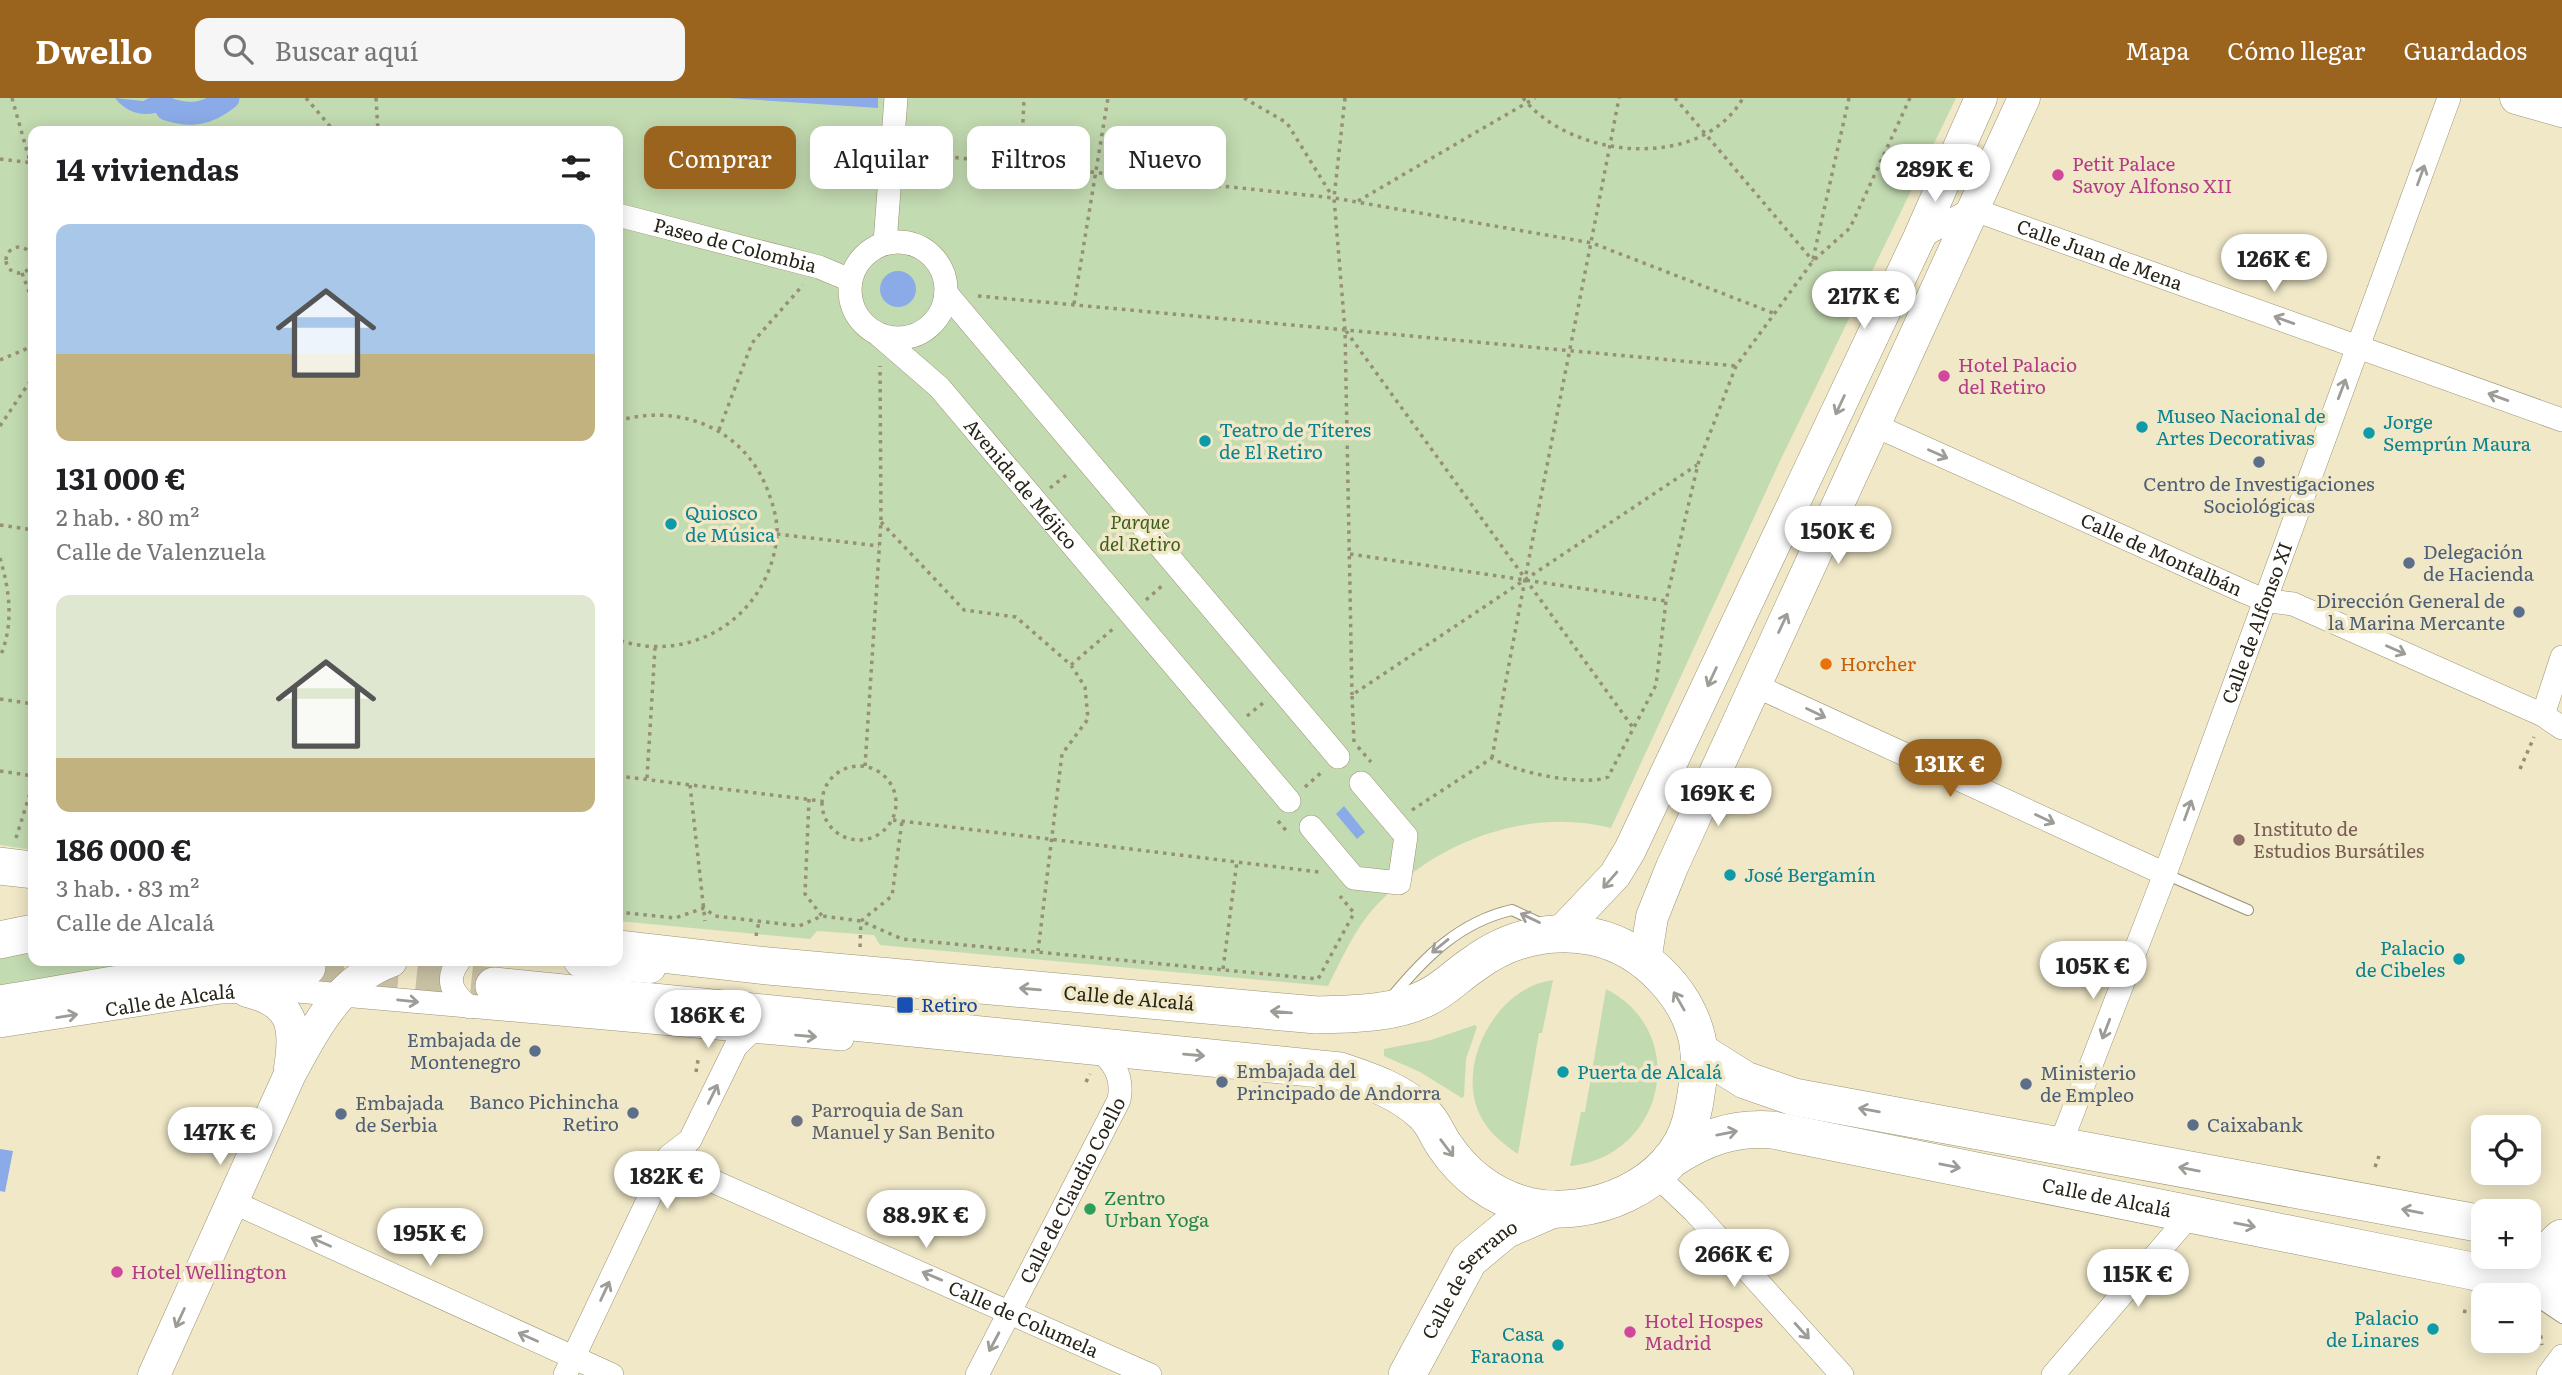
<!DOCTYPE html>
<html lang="es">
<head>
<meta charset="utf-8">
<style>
  :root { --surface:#fff; --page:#f6f6f6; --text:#202124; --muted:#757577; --accent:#9a631e }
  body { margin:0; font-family:Literata,serif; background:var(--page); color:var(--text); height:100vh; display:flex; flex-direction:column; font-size:26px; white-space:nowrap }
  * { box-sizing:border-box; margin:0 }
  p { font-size:23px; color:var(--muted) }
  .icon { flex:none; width:38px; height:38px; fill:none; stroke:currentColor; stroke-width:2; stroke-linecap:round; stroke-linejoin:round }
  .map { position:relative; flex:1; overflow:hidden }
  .panel { position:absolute; left:28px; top:28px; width:595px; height:840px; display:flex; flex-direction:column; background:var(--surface); border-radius:14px; box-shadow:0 4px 18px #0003 }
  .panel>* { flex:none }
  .guide { position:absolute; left:644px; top:28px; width:665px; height:63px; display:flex; gap:14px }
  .tools { position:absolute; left:2471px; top:1017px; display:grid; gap:14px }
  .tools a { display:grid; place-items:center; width:70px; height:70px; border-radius:14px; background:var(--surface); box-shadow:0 4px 18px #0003; font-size:35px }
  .price { position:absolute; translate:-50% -60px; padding:0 16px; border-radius:24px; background:#fff; color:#222; font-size:23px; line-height:46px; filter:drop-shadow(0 2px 4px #0008) }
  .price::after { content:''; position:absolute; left:50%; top:42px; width:21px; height:16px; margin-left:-10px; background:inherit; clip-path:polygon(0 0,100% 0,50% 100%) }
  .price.active { background:var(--accent); color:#fff }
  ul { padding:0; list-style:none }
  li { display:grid; align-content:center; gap:14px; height:371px; padding:0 28px }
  li span { display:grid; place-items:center; height:217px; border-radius:14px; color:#555 }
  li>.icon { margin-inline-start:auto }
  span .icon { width:126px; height:126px; fill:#fffc; stroke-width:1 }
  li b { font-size:30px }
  h2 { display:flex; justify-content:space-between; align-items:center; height:84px; padding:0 28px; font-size:30px }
  .chip { padding:0 24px; border-radius:14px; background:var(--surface); box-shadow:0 4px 18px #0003; font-size:24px; line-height:63px }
  .chip.active { background:var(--accent); color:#fff }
  header { display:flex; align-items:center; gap:42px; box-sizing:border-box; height:98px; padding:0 35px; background:var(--accent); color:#fff }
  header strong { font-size:33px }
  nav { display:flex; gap:38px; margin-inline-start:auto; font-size:24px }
  .search { width:490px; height:63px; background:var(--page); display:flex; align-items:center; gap:18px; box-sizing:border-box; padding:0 24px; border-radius:14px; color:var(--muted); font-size:26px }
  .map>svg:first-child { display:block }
  .green { fill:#c3dbb1 }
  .water { fill:#8babe8 }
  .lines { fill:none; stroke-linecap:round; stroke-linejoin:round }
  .canal { stroke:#8babe8; stroke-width:23 }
  .primary-tunnel { stroke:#c8c1a4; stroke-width:37; stroke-dasharray:37 18; stroke-linecap:butt }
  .lane-casing { stroke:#9a9374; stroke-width:12 }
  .street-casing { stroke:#9a9374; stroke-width:24 }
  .secondary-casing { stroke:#9a9374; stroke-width:33 }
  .primary-casing { stroke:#9a9374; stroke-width:38 }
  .path { stroke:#969078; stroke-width:3.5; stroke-dasharray:3.5 5; stroke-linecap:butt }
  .lane { stroke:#fff; stroke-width:10 }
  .street { stroke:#fff; stroke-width:23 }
  .secondary { stroke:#fff; stroke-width:32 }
  .primary { stroke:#fff; stroke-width:37 }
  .oneway { stroke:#9e9c97 }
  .hotel-dot { fill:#d1479c; stroke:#f0e8c7; stroke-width:2.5 }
  .culture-dot { fill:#0f9aa8; stroke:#f0e8c7; stroke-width:2.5 }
  .service-dot { fill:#5c6f8a; stroke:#f0e8c7; stroke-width:2.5 }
  .food-dot { fill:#e8710a; stroke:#f0e8c7; stroke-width:2.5 }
  .education-dot { fill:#8d6e63; stroke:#f0e8c7; stroke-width:2.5 }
  .transit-dot { fill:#1a4fb4; stroke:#f0e8c7; stroke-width:2.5 }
  .worship-dot { fill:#6b7280; stroke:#f0e8c7; stroke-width:2.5 }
  .leisure-dot { fill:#2e9e5b; stroke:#f0e8c7; stroke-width:2.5 }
  .labels { text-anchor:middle; stroke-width:7; stroke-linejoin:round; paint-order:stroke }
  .hotel-label { font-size:19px; fill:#b23c85; stroke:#f0e8c7; text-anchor:start }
  .street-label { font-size:19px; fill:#272418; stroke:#f0e8c7 }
  .culture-label { font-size:19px; fill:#0d838f; stroke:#f0e8c7; text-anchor:start }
  .service-label { font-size:19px; fill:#4e5e75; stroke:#f0e8c7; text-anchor:start }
  .park-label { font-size:19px; font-style:italic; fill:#3d5d1b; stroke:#f0e8c7 }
  .food-label { font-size:19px; fill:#c56008; stroke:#f0e8c7; text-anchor:start }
  .education-label { font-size:19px; fill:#785e54; stroke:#f0e8c7; text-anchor:start }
  .transit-label { font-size:19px; fill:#164399; stroke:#f0e8c7; text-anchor:start }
  .worship-label { font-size:19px; fill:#5b616d; stroke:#f0e8c7; text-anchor:start }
  .leisure-label { font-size:19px; fill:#27864d; stroke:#f0e8c7; text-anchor:start }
</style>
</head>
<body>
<header>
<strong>Dwello</strong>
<div class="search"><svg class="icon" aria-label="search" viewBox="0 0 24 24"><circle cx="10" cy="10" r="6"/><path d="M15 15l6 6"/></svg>Buscar aquí</div>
<nav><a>Mapa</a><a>Cómo llegar</a><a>Guardados</a></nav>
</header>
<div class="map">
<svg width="2562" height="1277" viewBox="0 0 2562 1277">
  <rect width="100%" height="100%" fill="#f0e8c7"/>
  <path class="green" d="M0,0H1956L1780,363L1611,730C1525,708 1431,746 1374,810C1354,832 1342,861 1328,888L880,847L874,837L817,833L810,841L618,823V33H33V752L0,747Z
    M33,848V863H148L0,887V855Z
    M1553,882L1542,935H1539L1518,1056C1503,1046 1488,1034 1480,1017C1455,966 1497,889 1553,882Z
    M1606,891C1692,935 1664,1059 1570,1068L1581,1014H1585Z
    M1475,927L1477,929L1466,961L1464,998L1462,1000L1420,974L1384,958V951L1431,942Z"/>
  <path class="water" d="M115,0L143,3L149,0H173L167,11C147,20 128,17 115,0Z
    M729,0H878V10Z
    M880 191a18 18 0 1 1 36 0a18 18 0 1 1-36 0Z
    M1344,708L1365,734L1357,741L1336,716Z
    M0,1051L13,1053L5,1094L0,1093Z"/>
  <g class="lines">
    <path class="canal" d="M167,11C191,19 208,16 228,0"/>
    <path class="primary-tunnel" d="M307,869L494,888"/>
    <defs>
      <path id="lane" d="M2165,776L2248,812
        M1391,900C1424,860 1459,824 1512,812L1542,826
        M2541,1206L2562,1220"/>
      <g id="street">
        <path id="s1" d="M618,117L819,169L850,182"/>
        <path id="s2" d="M1919,140L1972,111L2562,322"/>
        <circle cx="898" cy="192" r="48"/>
        <path d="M885,145L896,0"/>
        <path d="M946,195L1338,659"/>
        <path id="s3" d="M880,238L939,289L1289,703"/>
        <path id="s4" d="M1876,328L2245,494L2264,502L2293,506L2543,617L2562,630"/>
        <path d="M1754,587L2165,776"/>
        <path d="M2543,617L2562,559"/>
        <path d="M1311,729L1354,780L1399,785L1406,738L1361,685"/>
        <path d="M459,863C444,882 453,897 470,909"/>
        <path id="s5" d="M0,928L221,894L286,892L842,941"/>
        <path id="s6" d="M2060,1047L2165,776L2449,0"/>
        <path id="s7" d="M680,1050L699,1077L1150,1277"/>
        <path d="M1655,1076L1694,1113L1842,1277"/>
        <path d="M232,1108L246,1110L612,1277"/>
        <path d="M565,1277L669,1058L690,1042L736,948L752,933"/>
        <path id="s8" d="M977,1277L1119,1002C1124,977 1112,962 1094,947"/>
        <path d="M2053,1277L2191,1116"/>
        <path d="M2548,1277L2562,1258"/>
      </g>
      <path id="secondary" d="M2516,0L2562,13
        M1560,835L1615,777L1630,752L1919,140L1981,0
        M580,863L650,869
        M1645,863L1652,819L1672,769L2024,0
        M247,893C292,904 297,926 290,970
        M154,1277L290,976C315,930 339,882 391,863"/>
      <g id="primary">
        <path d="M0,768L33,772"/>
        <path d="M0,842L33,835"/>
        <path d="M494,888L1340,973C1370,983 1400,993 1424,1016C1433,1024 1437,1037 1444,1047C1464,1077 1493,1099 1528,1108C1590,1122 1674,1089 1691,1022C1696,1002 1700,974 1699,953C1694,900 1645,850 1594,839C1551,830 1509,840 1474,866C1457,877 1445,891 1426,900C1394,916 1353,916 1317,917L768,868L618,851"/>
        <path d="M0,906C101,890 204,867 307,869"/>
        <path d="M1699,953L1745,982L1794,999L2483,1126"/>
        <path id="s9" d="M1670,1062C1704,1040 1732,1029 1773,1032L2472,1173L2562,1196"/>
        <path d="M2551,1192C2544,1173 2544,1153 2562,1140"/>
        <path id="s10" d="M1407,1277L1469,1162L1505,1132L1553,1111"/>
      </g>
    </defs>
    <use href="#lane" class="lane-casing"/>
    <use href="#street" class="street-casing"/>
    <use href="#secondary" class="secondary-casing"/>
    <use href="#primary" class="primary-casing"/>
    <path class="path" d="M12,0L30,64
      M306,0L334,33
      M376,0L378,33
      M1244,0L1287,25L1332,98
      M1345,0L1334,100L1345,232L1352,597
      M1523,0C1571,61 1701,74 1743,0
      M1675,0L1813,163
      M913,55L1334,100L1592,145L1773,215
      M0,61L33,65
      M1021,67L1024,0
      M1358,103L1535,0
      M6 162a13 13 0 1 1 26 0a13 13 0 1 1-26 0Z
      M1813,161L1849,0
      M22,175L33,204
      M978,198L1736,268
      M1074,206L1108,0
      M1346,233L1634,631
      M0,262L33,248
      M618,323C681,304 747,332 769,396C774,409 778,425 777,438C769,518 693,567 618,542
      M0,328L33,279
      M719,332L752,245L803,187
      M1050,390L1069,375
      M881,424L964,512L1016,519L1071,567L1085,589L1088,621L1062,656L1038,853
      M0,427L33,432
      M777,436L879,448
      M1350,456L1666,503
      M0,460C10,494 14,526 0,559
      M1146,502L1164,486
      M1071,567L1114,530
      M0,601L33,606
      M1247,618L1263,605
      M1354,644L1352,597L1697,367
      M1358,649L1371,664
      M1492,660C1531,440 1577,220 1619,0
      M822 705a37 37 0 1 1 74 0a37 37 0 1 1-74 0Z
      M865,668L881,424L880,268
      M2520,671L2534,639
      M0,673L33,678
      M618,678L821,703
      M647,680L655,550
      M690,687L705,823
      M1305,689L1323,673
      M809,701L805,796L822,818
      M1412,712L1492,660C1513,674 1585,689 1608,679L1656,587L1666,503L1698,366L1736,268L1813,163L1850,130L1910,0
      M893,722L1319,774
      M1278,723L1289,736
      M16,740L33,686
      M618,814L675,820L704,810L715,818L799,828L822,818L861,823L902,841L1318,881L1354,815L1340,798
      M861,823L892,798L902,723
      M756,838L759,823
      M860,849L861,823
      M1223,871L1237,763
      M696,974L698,962
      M1086,984L1090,976
      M2375,1069L2379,1058
      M2463,1213L2483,1217
      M2529,1227L2540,1233L2542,1247"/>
    <use href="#lane" class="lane"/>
    <use href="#street" class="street"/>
    <use href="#secondary" class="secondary"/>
    <use href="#primary" class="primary"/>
  </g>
  <defs><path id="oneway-shaft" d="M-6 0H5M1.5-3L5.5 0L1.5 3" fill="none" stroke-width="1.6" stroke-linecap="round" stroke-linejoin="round" transform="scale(1.75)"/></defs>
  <g class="oneway">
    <use href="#oneway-shaft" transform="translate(2421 77) rotate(-70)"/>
    <use href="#oneway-shaft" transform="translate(2284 222) rotate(-160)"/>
    <use href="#oneway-shaft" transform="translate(2342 291) rotate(-69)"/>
    <use href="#oneway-shaft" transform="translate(2498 299) rotate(-160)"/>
    <use href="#oneway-shaft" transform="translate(1840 307) rotate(115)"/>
    <use href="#oneway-shaft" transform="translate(1938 356) rotate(24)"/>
    <use href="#oneway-shaft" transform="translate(1783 525) rotate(-65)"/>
    <use href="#oneway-shaft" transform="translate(2396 552) rotate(24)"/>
    <use href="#oneway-shaft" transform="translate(1712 579) rotate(115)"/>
    <use href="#oneway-shaft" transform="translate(1816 615) rotate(25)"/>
    <use href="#oneway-shaft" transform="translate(2188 712) rotate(-70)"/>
    <use href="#oneway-shaft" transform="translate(2045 721) rotate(25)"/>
    <use href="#oneway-shaft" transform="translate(1610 782) rotate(131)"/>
    <use href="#oneway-shaft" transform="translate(1530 820) rotate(-154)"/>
    <use href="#oneway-shaft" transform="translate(1440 848) rotate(141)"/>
    <use href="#oneway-shaft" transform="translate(1030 891) rotate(-175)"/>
    <use href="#oneway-shaft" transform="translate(408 903) rotate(6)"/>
    <use href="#oneway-shaft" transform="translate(1679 903) rotate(-120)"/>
    <use href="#oneway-shaft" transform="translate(1281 914) rotate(-175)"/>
    <use href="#oneway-shaft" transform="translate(67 918) rotate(-9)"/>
    <use href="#oneway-shaft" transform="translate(2106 931) rotate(111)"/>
    <use href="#oneway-shaft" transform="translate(806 938) rotate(5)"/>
    <use href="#oneway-shaft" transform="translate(1194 957) rotate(5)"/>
    <use href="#oneway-shaft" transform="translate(713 996) rotate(-64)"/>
    <use href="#oneway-shaft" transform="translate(1869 1012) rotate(-170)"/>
    <use href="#oneway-shaft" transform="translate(1727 1035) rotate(-11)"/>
    <use href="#oneway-shaft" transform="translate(1447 1050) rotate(53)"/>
    <use href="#oneway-shaft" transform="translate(1950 1068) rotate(11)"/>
    <use href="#oneway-shaft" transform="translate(2189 1071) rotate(-169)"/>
    <use href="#oneway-shaft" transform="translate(2412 1113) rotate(-169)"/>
    <use href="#oneway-shaft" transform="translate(2245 1127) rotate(11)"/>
    <use href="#oneway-shaft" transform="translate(321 1144) rotate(-156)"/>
    <use href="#oneway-shaft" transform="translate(932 1178) rotate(-157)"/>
    <use href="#oneway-shaft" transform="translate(605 1193) rotate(-65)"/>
    <use href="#oneway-shaft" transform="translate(180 1220) rotate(115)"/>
    <use href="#oneway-shaft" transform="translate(1802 1233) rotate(48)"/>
    <use href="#oneway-shaft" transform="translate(528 1239) rotate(-156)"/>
    <use href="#oneway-shaft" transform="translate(994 1244) rotate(118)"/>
  </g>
  <g class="hotel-dot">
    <circle cx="2058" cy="77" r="7"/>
    <circle cx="1944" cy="278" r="7"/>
    <circle cx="117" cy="1174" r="7"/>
    <circle cx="1630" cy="1234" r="7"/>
  </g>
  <g class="culture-dot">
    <circle cx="2142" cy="329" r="7"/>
    <circle cx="2369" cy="335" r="7"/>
    <circle cx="1205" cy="343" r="7"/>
    <circle cx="671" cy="426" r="7"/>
    <circle cx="1730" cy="777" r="7"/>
    <circle cx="2459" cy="861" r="7"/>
    <circle cx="1563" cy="974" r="7"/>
    <circle cx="2433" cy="1231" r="7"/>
    <circle cx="1558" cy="1247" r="7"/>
  </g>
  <g class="service-dot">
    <circle cx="2259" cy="364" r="7"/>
    <circle cx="2409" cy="465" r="7"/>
    <circle cx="2519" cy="514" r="7"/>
    <circle cx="535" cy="953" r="7"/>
    <circle cx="1222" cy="984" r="7"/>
    <circle cx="2026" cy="986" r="7"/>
    <circle cx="633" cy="1015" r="7"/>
    <circle cx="341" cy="1016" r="7"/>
    <circle cx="2193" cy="1027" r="7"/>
  </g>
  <circle class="food-dot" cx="1826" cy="566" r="7"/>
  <circle class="education-dot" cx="2239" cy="742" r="7"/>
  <rect class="transit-dot" x="896" y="898" width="18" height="18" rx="3.5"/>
  <circle class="worship-dot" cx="797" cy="1023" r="7"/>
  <circle class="leisure-dot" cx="1090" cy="1111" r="7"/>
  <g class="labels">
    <g class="hotel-label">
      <text x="2072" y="73">Petit Palace<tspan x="2072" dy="22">Savoy Alfonso XII</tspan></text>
      <text x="1958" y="274">Hotel Palacio<tspan x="1958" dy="22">del Retiro</tspan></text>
      <text x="131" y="1181">Hotel Wellington</text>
      <text x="1644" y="1230">Hotel Hospes<tspan x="1644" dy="22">Madrid</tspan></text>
    </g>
    <g class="street-label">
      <text dy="7" stroke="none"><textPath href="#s1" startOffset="121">Paseo de Colombia</textPath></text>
      <text dy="7" stroke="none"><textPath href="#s2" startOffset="196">Calle Juan de Mena</textPath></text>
      <text dy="7" stroke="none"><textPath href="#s3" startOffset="205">Avenida de Méjico</textPath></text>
      <text dy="7" stroke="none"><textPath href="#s4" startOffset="313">Calle de Montalbán</textPath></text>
      <text dy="7" stroke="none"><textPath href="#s6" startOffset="558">Calle de Alfonso XI</textPath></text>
      <text transform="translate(1129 900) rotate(5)" y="7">Calle de Alcalá</text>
      <text dy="7" stroke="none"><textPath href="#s5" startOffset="172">Calle de Alcalá</textPath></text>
      <text dy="7" stroke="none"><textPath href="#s8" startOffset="208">Calle de Claudio Coello</textPath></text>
      <text dy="7" stroke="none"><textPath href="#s9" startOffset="450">Calle de Alcalá</textPath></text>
      <text dy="7" stroke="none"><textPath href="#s10" startOffset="116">Calle de Serrano</textPath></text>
      <text dy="7" stroke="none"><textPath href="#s7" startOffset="388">Calle de Columela</textPath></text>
    </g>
    <g class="culture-label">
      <text x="2156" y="325">Museo Nacional de<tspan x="2156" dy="22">Artes Decorativas</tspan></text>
      <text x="2383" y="331">Jorge<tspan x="2383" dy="22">Semprún Maura</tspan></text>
      <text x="1219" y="339">Teatro de Títeres<tspan x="1219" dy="22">de El Retiro</tspan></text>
      <text x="685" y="422">Quiosco<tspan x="685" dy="22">de Música</tspan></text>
      <text x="1744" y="784">José Bergamín</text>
      <text x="2445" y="857" text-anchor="end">Palacio<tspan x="2445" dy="22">de Cibeles</tspan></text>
      <text x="1577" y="981">Puerta de Alcalá</text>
      <text x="2419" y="1227" text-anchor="end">Palacio<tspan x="2419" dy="22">de Linares</tspan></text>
      <text x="1544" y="1243" text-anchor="end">Casa<tspan x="1544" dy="22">Faraona</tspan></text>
    </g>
    <g class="service-label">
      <text x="2259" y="393" text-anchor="middle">Centro de Investigaciones<tspan x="2259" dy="22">Sociológicas</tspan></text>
      <text x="2423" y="461">Delegación<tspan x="2423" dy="22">de Hacienda</tspan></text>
      <text x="2505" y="510" text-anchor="end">Dirección General de<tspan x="2505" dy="22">la Marina Mercante</tspan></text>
      <text x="521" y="949" text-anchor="end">Embajada de<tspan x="521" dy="22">Montenegro</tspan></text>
      <text x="1236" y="980">Embajada del<tspan x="1236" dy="22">Principado de Andorra</tspan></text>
      <text x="2040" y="982">Ministerio<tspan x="2040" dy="22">de Empleo</tspan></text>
      <text x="619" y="1011" text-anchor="end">Banco Pichincha<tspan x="619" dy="22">Retiro</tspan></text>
      <text x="355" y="1012">Embajada<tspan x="355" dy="22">de Serbia</tspan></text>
      <text x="2207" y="1034">Caixabank</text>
    </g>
    <g class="park-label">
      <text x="1140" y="431">Parque<tspan x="1140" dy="22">del Retiro</tspan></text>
    </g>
    <g class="food-label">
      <text x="1840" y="573">Horcher</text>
    </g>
    <g class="education-label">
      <text x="2253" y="738">Instituto de<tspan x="2253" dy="22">Estudios Bursátiles</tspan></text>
    </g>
    <g class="transit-label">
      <text x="921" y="914">Retiro</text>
    </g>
    <g class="worship-label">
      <text x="811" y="1019">Parroquia de San<tspan x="811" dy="22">Manuel y San Benito</tspan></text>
    </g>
    <g class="leisure-label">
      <text x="1104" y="1107">Zentro<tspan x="1104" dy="22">Urban Yoga</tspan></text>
    </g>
  </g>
</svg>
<div class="tools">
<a><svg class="icon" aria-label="locate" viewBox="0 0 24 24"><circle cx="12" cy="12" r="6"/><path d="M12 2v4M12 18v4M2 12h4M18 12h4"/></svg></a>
<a>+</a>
<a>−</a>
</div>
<b class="price" style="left:1935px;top:106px">289K €</b>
<b class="price" style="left:2274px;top:196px">126K €</b>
<b class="price" style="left:1864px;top:233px">217K €</b>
<b class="price" style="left:1838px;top:468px">150K €</b>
<b class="price active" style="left:1950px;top:701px">131K €</b>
<b class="price" style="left:1718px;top:730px">169K €</b>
<b class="price" style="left:2093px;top:903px">105K €</b>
<b class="price" style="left:708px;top:952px">186K €</b>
<b class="price" style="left:220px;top:1069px">147K €</b>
<b class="price" style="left:667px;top:1113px">182K €</b>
<b class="price" style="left:926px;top:1152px">88.9K €</b>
<b class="price" style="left:430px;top:1170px">195K €</b>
<b class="price" style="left:1734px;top:1191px">266K €</b>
<b class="price" style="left:2138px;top:1211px">115K €</b>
<div class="guide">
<a class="chip active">Comprar</a>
<a class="chip">Alquilar</a>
<a class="chip">Filtros</a>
<a class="chip">Nuevo</a>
</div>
<section class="panel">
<h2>14 viviendas<svg class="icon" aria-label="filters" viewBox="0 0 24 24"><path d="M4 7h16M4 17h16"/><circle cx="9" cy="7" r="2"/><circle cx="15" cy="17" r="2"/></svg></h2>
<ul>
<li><span style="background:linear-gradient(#a9c7e8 60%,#c2b280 0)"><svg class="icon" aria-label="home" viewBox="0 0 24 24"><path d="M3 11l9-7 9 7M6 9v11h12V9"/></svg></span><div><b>131 000 €</b><p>2 hab. · 80 m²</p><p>Calle de Valenzuela</p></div></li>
<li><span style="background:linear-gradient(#dfe7d0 75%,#c2b280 0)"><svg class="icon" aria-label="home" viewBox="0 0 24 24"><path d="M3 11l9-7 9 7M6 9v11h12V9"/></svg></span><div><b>186 000 €</b><p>3 hab. · 83 m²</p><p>Calle de Alcalá</p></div></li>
</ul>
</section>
</div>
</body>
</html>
